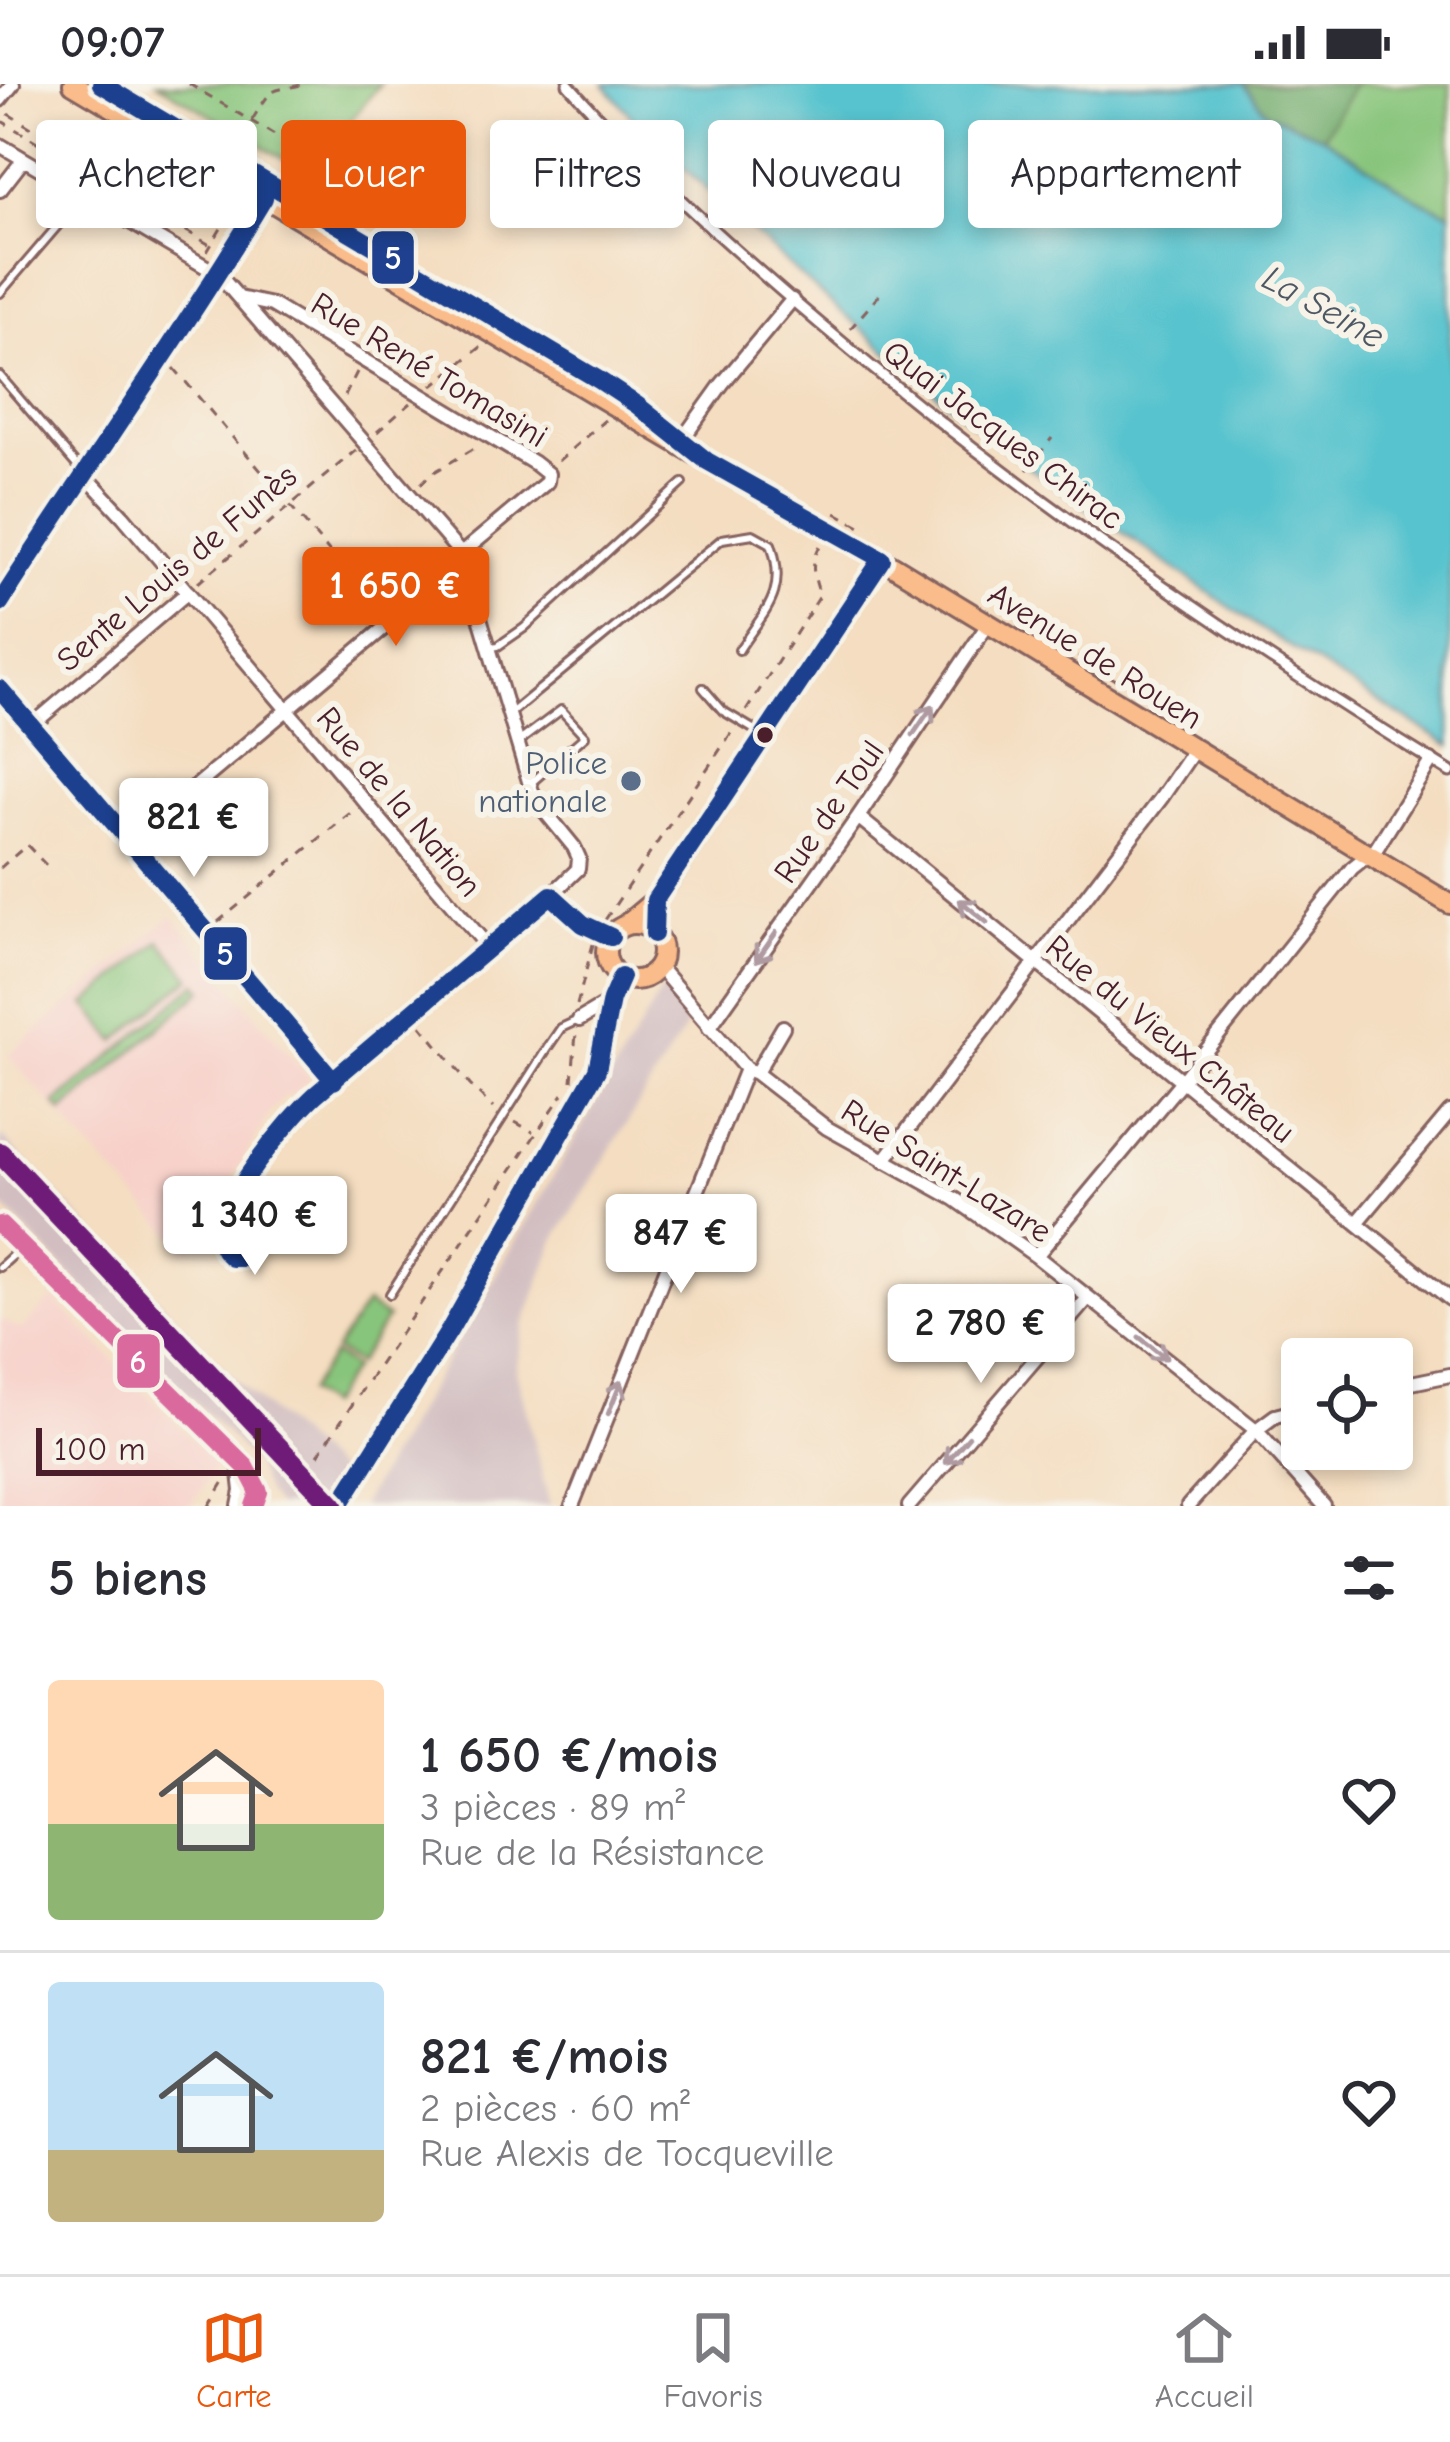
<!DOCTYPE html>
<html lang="fr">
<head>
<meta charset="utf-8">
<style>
  :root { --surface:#fff; --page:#f7f7f7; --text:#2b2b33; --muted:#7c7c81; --line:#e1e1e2; --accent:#ea580c }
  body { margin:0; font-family:"Comic Neue",sans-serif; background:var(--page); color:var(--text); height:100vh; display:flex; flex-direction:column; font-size:45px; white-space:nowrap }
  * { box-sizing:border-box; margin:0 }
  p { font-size:39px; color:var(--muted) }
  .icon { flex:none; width:66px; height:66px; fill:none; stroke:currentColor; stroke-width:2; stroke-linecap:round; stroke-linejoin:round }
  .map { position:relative; height:1422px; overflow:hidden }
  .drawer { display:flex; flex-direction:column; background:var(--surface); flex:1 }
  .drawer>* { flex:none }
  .hud { position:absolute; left:36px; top:36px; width:1380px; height:108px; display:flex; gap:24px }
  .buttons { position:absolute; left:1281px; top:1254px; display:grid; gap:24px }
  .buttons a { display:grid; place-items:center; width:132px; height:132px; border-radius:12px; background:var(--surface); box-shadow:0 6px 18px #0003; font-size:60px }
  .scale { position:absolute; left:36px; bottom:30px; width:225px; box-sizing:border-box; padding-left:12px; border:6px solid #4a1f2b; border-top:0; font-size:33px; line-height:42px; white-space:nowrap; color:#4a1f2b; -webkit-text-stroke:9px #f7f3e8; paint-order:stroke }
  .price { position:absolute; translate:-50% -102px; padding:0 27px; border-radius:12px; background:#fff; color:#222; font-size:39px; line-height:78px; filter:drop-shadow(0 3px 6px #0008) }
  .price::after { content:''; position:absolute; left:50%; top:72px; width:36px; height:27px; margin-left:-18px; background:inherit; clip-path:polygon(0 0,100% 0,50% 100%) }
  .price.selected { background:var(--accent); color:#fff }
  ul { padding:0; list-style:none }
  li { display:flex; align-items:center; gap:36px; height:300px; padding:0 48px }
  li+li { border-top:3px solid var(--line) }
  li span { display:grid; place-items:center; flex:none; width:336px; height:240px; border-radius:12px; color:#555 }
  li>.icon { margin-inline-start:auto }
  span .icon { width:144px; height:144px; fill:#fffc; stroke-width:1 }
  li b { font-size:51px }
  h2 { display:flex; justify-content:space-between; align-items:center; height:144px; padding:0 48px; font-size:51px }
  .tag { padding:0 42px; border-radius:12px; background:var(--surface); box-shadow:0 6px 18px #0003; font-size:42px; line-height:108px }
  .tag.selected { background:var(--accent); color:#fff }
  .status { display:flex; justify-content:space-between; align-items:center; height:84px; padding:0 60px; background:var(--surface); direction:ltr }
  .status svg { height:33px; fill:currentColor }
  .tabs { display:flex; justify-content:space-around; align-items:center; height:168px; border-top:3px solid var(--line); background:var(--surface); font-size:33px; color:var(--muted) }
  .tabs a { display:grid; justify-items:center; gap:6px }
  .tabs .selected { color:var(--accent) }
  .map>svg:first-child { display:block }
  .built { fill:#f7d0c9 }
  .industrial { fill:#d2bec1 }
  .green { fill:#88c57b; stroke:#697253; stroke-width:3 }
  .forest { fill:#6eaa6b; stroke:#5c644b; stroke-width:3 }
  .water { fill:#56c3ce; stroke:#50717c; stroke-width:3 }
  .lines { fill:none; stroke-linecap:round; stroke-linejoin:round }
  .service-casing { stroke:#86625f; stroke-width:12 }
  .pedestrian-casing { stroke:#86625f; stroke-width:15 }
  .minor-casing { stroke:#86625f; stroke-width:18 }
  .primary-casing { stroke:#86625f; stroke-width:24 }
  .path { stroke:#86625f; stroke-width:3; stroke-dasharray:9 9; stroke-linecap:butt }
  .service { stroke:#fff; stroke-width:6 }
  .pedestrian { stroke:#fff; stroke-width:9 }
  .minor { stroke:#fff; stroke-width:12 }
  .primary { stroke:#f9bc8a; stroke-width:18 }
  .bus-1-casing { stroke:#f7f3e8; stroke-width:27 }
  .bus-2-casing { stroke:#f7f3e8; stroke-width:27 }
  .bus-1 { stroke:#1e408e; stroke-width:18 }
  .bus-2 { stroke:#da6a9d; stroke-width:18 }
  .rail-1-casing { stroke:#f7f3e8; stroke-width:30 }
  .rail-1 { stroke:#6e1e78; stroke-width:21 }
  .oneway { stroke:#ae9aa0 }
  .bus-dot { fill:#4a1f2b; stroke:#f7f3e8; stroke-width:4.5 }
  .service-dot { fill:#5c6f8a; stroke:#f7f3e8; stroke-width:4.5 }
  .labels { text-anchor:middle; stroke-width:12; stroke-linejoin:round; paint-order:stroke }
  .street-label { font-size:33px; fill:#4a1f2b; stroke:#f7f3e8 }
  .service-label { font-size:33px; fill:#4e5e75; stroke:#f7f3e8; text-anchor:end }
  .water-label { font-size:36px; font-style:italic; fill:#4e5864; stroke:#f7f3e8 }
  .line-badge { stroke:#f7f3e8; stroke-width:4.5 }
  .badge-label { font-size:33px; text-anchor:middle; font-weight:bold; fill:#fff }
</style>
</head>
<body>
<div class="status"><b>09:07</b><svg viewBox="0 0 49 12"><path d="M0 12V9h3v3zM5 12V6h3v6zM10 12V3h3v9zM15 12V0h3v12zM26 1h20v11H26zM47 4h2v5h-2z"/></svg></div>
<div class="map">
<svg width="1450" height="1422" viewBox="0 0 1450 1422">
  <rect width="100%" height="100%" fill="#f7f3e8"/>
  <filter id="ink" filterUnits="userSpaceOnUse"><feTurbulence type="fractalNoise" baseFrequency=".00833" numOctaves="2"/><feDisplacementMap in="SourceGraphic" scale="24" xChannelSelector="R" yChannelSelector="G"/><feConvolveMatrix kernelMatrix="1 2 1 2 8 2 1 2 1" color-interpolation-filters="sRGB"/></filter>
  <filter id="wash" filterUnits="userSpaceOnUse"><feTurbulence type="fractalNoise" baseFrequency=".004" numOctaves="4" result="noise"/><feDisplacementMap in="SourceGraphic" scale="48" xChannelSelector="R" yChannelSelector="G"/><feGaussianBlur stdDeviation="2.7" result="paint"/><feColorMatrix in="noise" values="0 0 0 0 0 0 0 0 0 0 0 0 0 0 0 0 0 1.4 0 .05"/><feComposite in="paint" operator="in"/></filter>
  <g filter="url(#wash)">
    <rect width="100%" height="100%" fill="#f4ddc0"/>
    <path class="built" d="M172,832L310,995L293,1010L286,1011L272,1025L190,1168L87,1061L8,971Z
      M53,1214L217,1381L190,1422H0V1235L21,1246Z"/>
    <path class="industrial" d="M664,902L690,936L555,1156L524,1241L516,1286L550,1422H361Z
      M0,1050L232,1293L342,1392L323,1422H277L267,1410L254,1378L0,1119Z"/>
    <path class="green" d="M158,0H380L308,89Z
      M1354,0H1450V129L1421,117L1323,53Z
      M160,857L191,893L116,957L86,920Z
      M197,899L203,906L62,1028L55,1020Z
      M366,1220L387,1234L357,1280L335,1266Z
      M333,1270L353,1284L327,1322L307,1308Z"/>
    <path class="forest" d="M1243,0H1354L1323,53L1267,29Z"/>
    <path class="water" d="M604,0H1243L1267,29L1323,53L1421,117L1450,129V662L1260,544L1030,384L968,336L809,200L643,46Z"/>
  </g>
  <g filter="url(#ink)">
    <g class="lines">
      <defs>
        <path id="service" d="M0,209L60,139L79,111
          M0,292L83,389
          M491,563L498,562L524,544L683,399
          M703,604L723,627L763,651
          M511,629L722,455L753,450L771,460C788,510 765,526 739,566
          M517,659L561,626L585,652L532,698
          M0,1183L22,1163
          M390,1210L548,963L561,944L576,937"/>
        <path id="pedestrian" d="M568,0C645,87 731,164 819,239C1016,407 1229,553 1450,688"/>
        <path id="minor" d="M0,16L13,0
          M0,61L218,190L461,470L534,714L574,763L579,774L578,785L551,811
          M0,106L24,75
          M679,360L722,300L792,216
          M83,389L123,432L488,863
          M0,519L83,389L218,190L268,108
          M0,605L334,997
          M31,642L188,508
          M858,733L1450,1215
          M130,758L454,485L461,470L547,398L548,390L534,379L272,221L239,214
          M658,882L746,985L756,989L827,1044L955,1115L1036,1172L1256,1346L1324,1422
          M579,936L609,918
          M709,944L858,733L989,539
          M756,989L783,943
          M884,1077L1162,713L1194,666
          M226,1137C246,1141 262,1157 243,1174H232C224,1167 219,1161 221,1151C225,1121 271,1056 292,1033C321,1002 358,977 390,949C444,903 496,856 551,811L583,840L611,853
          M1357,1139L1450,1028
          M0,1141L246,1383L259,1408L254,1422
          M1036,1172L1181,998L1352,784L1376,765L1431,677
          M1392,1303L1450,1291
          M239,1422L242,1407L239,1379
          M572,1422L746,985
          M909,1422L1088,1214
          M1188,1422L1256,1346L1275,1332L1302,1325"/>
        <path id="primary" d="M73,0L707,377L882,475L1450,820
          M101,0L599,296L657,336
          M606 868a28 28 0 1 1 56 0a28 28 0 1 1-56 0Z
          M624,842L655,816L668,799L882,475
          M339,1422L449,1247L597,986C607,953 604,924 621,893"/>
      </defs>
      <use href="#service" class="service-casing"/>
      <use href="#pedestrian" class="pedestrian-casing"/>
      <use href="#minor" class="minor-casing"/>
      <use href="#primary" class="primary-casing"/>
      <path class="path" d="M189,0L303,68L288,92
        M8,30L120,96
        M0,36L210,161
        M252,36C275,0 267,9 305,0
        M116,103L120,96L181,133L177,139
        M207,168L236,119L240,122
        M850,245L880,210
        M174,284L381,529
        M432,302L481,263
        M345,312L357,288
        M377,348L411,319
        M558,377L605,336
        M1027,386L1052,354
        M421,400L431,390L478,362
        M836,429L864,444
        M198,499L356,366
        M1001,526L1121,599
        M746,627L820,512C813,488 809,481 822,458
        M0,784L27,761L47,782
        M605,836L734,645
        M218,838L354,726
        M577,921L593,860
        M421,941L470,1001L493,1024
        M572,997L576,949
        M515,1038L533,1048
        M318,1371L563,1010
        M209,1422L227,1393"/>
      <use href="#service" class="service"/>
      <use href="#pedestrian" class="pedestrian"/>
      <use href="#minor" class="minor"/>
      <use href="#primary" class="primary"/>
      <defs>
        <path id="bus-1" d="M101,0L599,296L637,321L707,377L882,475L655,816L654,850
          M0,519C87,383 181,252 264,114L215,85
          M0,605L334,997
          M226,1137C239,1141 251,1146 251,1162L243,1174H232C227,1169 222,1166 221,1158C214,1123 290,1034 315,1011L551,811L583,840L611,853
          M339,1422L449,1247L597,986L611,916L621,893"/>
        <path id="bus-2" d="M0,1141L246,1383L259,1408L254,1422"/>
      </defs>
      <use href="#bus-1" class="bus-1-casing"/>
      <use href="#bus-2" class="bus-2-casing"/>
      <use href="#bus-1" class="bus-1"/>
      <use href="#bus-2" class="bus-2"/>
      <defs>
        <path id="rail-1" d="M0,1069L334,1422"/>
      </defs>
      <use href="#rail-1" class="rail-1-casing"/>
      <use href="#rail-1" class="rail-1"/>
    </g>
    <defs><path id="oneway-shaft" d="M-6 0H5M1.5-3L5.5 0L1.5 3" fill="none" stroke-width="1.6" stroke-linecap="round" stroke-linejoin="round" transform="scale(3)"/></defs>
    <g class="oneway">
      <use href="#oneway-shaft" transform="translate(923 636) rotate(-56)"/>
      <use href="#oneway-shaft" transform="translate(973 827) rotate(-141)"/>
      <use href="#oneway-shaft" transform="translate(766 863) rotate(125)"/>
      <use href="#oneway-shaft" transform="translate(1153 1264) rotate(38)"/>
      <use href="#oneway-shaft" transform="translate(615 1313) rotate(-68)"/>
      <use href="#oneway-shaft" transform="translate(957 1366) rotate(131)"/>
    </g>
  </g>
  <circle class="bus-dot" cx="765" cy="651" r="10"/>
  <circle class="service-dot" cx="631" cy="697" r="12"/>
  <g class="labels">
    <g class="street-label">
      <text transform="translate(430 285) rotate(31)" y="12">Rue René Tomasini</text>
      <text transform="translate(1004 350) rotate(37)" y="12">Quai Jacques Chirac</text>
      <text transform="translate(176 483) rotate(-40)" y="12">Sente Louis de Funès</text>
      <text transform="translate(1096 571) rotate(32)" y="12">Avenue de Rouen</text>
      <text transform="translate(400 717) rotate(50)" y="12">Rue de la Nation</text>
      <text transform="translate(828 727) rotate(-55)" y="12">Rue de Toul</text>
      <text transform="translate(1171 954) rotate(39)" y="12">Rue du Vieux Château</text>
      <text transform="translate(947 1086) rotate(32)" y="12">Rue Saint-Lazare</text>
    </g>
    <g class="service-label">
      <text x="607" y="690">Police<tspan x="607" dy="38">nationale</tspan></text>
    </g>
    <g class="water-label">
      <text transform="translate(1324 222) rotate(29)" y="13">La Seine</text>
    </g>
  </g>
  <g class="line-badge">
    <rect x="370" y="145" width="46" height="57" rx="12" fill="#1e408e"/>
    <rect x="202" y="841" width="47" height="57" rx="12" fill="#1e408e"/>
    <rect x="115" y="1248" width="47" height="58" rx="12" fill="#da6a9d"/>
  </g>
  <g class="badge-label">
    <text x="393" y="185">5</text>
    <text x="225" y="881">5</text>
    <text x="138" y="1289">6</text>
  </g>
</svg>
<div class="buttons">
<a><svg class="icon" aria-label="locate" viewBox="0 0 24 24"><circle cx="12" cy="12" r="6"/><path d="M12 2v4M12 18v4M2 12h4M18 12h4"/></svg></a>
</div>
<div class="scale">100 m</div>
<b class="price selected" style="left:396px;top:565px">1 650 €</b>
<b class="price" style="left:194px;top:796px">821 €</b>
<b class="price" style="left:255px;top:1194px">1 340 €</b>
<b class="price" style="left:681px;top:1212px">847 €</b>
<b class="price" style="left:981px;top:1302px">2 780 €</b>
<div class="hud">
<a class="tag">Acheter</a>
<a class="tag selected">Louer</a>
<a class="tag">Filtres</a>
<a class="tag">Nouveau</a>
<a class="tag">Appartement</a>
</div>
</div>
<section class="drawer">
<h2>5 biens<svg class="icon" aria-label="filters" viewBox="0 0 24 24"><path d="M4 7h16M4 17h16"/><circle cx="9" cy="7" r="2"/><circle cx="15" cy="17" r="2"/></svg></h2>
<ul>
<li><span style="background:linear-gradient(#ffd9b3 60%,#8fb573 0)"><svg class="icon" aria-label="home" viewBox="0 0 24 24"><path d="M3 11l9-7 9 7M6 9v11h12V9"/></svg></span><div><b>1 650 €/mois</b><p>3 pièces · 89 m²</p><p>Rue de la Résistance</p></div><svg class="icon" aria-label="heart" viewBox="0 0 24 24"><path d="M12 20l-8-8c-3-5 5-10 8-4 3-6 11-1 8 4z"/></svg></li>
<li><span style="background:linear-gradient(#bfe0f5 70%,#c2b280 0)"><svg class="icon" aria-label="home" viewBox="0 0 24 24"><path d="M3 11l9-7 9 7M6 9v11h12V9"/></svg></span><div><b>821 €/mois</b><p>2 pièces · 60 m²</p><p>Rue Alexis de Tocqueville</p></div><svg class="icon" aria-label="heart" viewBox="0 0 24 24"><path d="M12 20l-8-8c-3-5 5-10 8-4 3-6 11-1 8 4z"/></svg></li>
</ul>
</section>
<nav class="tabs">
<a class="selected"><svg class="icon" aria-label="map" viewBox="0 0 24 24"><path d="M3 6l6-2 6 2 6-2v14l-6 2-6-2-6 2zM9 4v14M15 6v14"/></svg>Carte</a>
<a><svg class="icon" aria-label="saved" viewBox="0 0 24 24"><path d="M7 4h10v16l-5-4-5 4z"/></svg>Favoris</a>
<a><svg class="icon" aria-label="home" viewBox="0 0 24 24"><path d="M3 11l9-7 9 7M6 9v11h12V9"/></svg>Accueil</a>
</nav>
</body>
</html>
